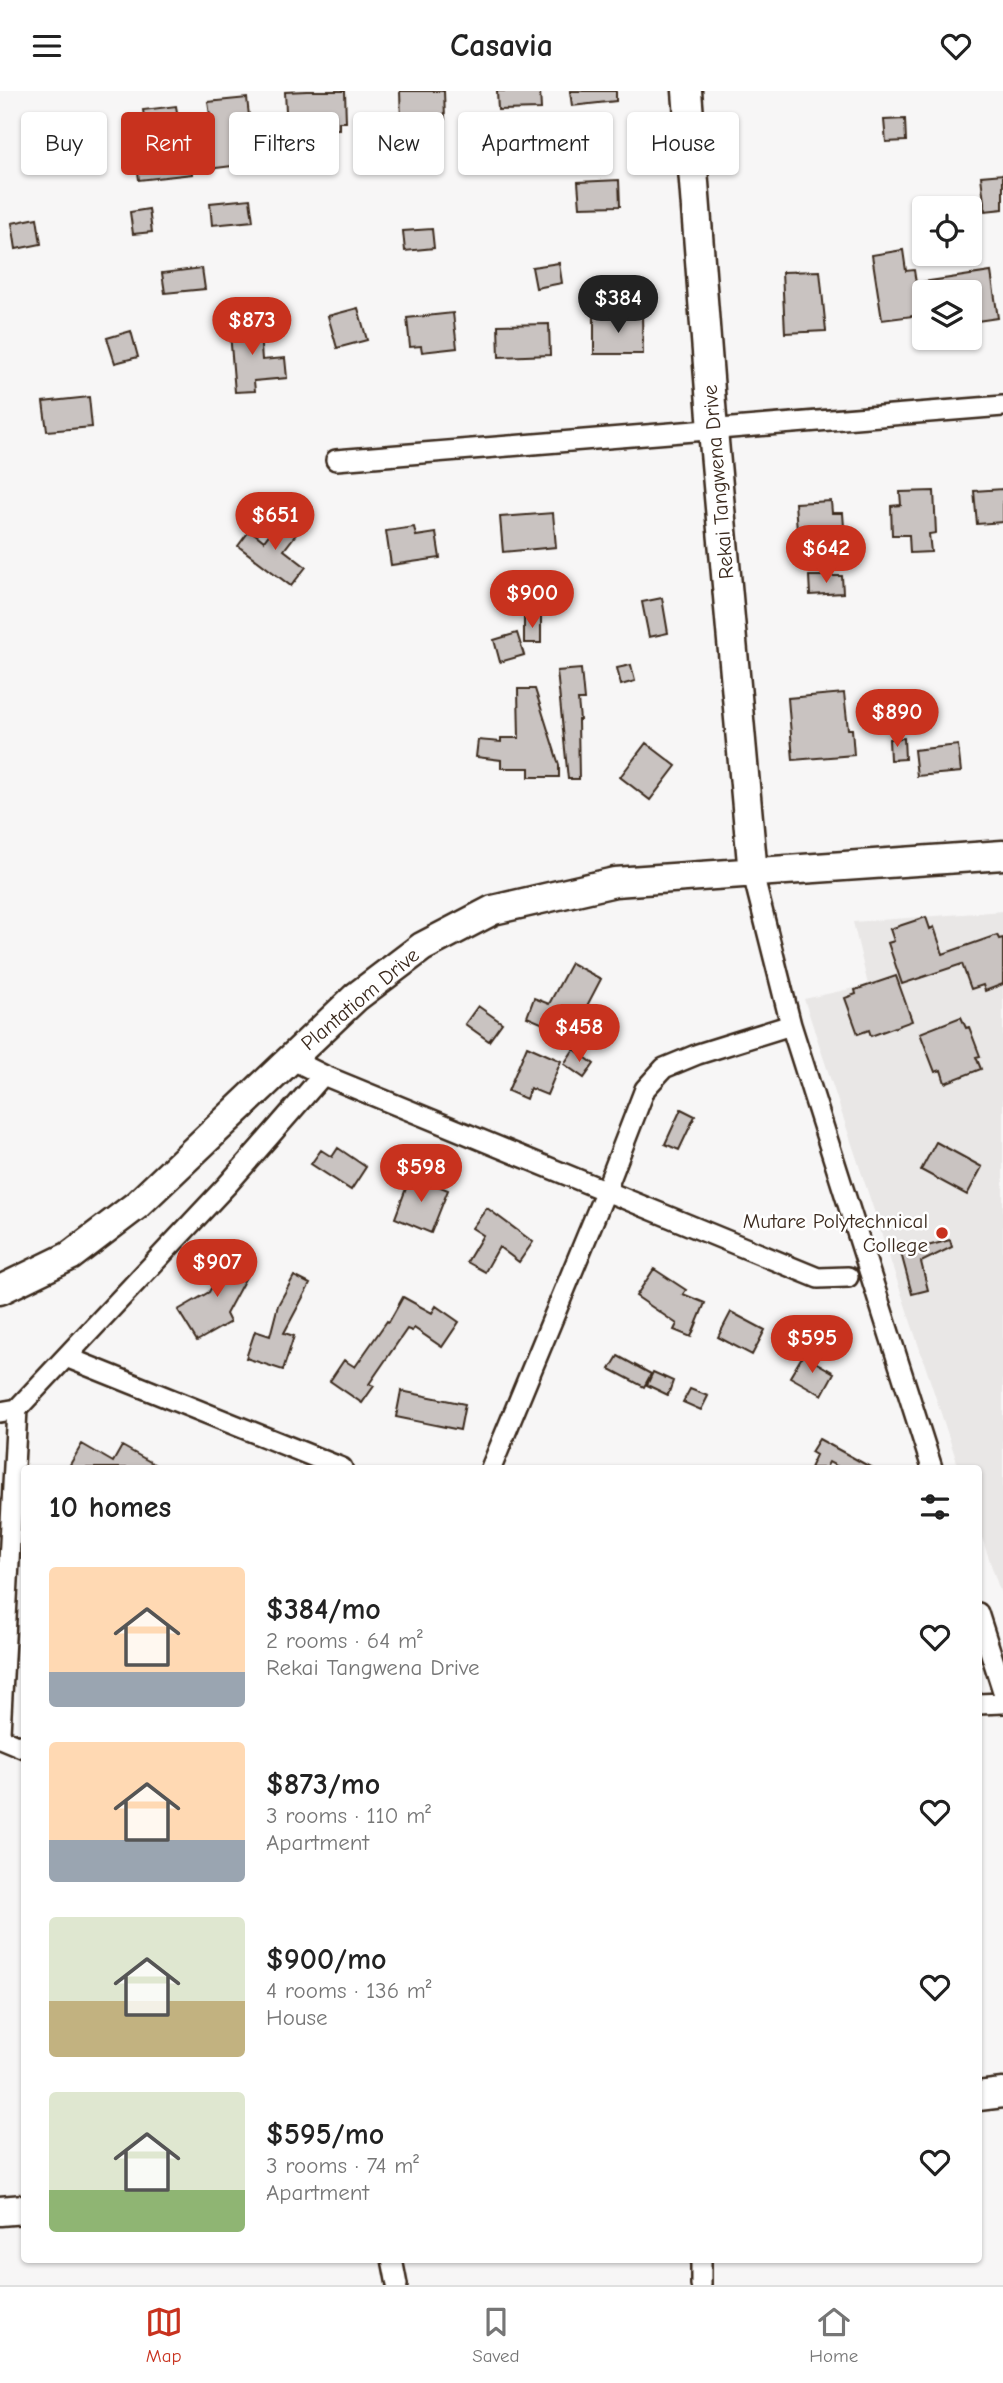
<!DOCTYPE html>
<html lang="en">
<head>
<meta charset="utf-8">
<style>
  :root { --surface:#fff; --page:#f6f6f6; --text:#222; --muted:#767676; --line:#e0e0e0; --accent:#c8321e }
  body { margin:0; font-family:"Comic Neue",sans-serif; background:var(--page); color:var(--text); height:100vh; display:flex; flex-direction:column; font-size:26px; white-space:nowrap }
  * { box-sizing:border-box; margin:0 }
  p { font-size:23px; color:var(--muted) }
  .icon { flex:none; width:38px; height:38px; fill:none; stroke:currentColor; stroke-width:2; stroke-linecap:round; stroke-linejoin:round }
  .map { position:relative; flex:1; overflow:hidden }
  .side { position:absolute; left:21px; top:1374px; width:961px; height:798px; display:flex; flex-direction:column; background:var(--surface); border-radius:7px; box-shadow:0 2px 5px #0004 }
  .side>* { flex:none }
  .top-card { position:absolute; left:21px; top:21px; width:962px; height:63px; display:flex; gap:14px }
  .fabs { position:absolute; left:912px; top:105px; display:grid; gap:14px }
  .fabs a { display:grid; place-items:center; width:70px; height:70px; border-radius:7px; background:var(--surface); box-shadow:0 2px 5px #0004; font-size:35px }
  .price { position:absolute; translate:-50% -60px; padding:0 16px; border-radius:24px; background:var(--accent); color:#fff; font-size:23px; line-height:46px; filter:drop-shadow(0 2px 4px #0008) }
  .price::after { content:''; position:absolute; left:50%; top:42px; width:21px; height:16px; margin-left:-10px; background:inherit; clip-path:polygon(0 0,100% 0,50% 100%) }
  .price.on { background:#222; color:#fff }
  ul { padding:0; list-style:none }
  li { display:flex; align-items:center; gap:21px; height:175px; padding:0 28px }
  li span { display:grid; place-items:center; flex:none; width:196px; height:140px; border-radius:7px; color:#555 }
  li>.icon { margin-inline-start:auto }
  span .icon { width:84px; height:84px; fill:#fffc; stroke-width:1 }
  li b { font-size:30px }
  h2 { display:flex; justify-content:space-between; align-items:center; height:84px; padding:0 28px; font-size:30px }
  .pill { padding:0 24px; border-radius:7px; background:var(--surface); box-shadow:0 2px 5px #0004; font-size:24px; line-height:63px }
  .pill.on { background:var(--accent); color:#fff }
  header { display:flex; justify-content:space-between; align-items:center; height:91px; padding:0 28px; background:var(--surface); font-size:32px; font-weight:700 }
  .tabs { display:flex; justify-content:space-around; align-items:center; height:98px; border-top:2px solid var(--line); background:var(--surface); font-size:19px; color:var(--muted) }
  .tabs a { display:grid; justify-items:center; gap:4px }
  .tabs .on { color:var(--accent) }
  .map>svg:first-child { display:block }
  .built { fill:#e9e7e6 }
  .building { fill:#c9c3c1; stroke:#3b2a1e; stroke-width:2 }
  .lines { fill:none; stroke-linecap:round; stroke-linejoin:round }
  .street-casing { stroke:#3b2a1e; stroke-width:24 }
  .secondary-casing { stroke:#3b2a1e; stroke-width:33 }
  .street { stroke:#fff; stroke-width:19 }
  .secondary { stroke:#fff; stroke-width:28 }
  .poi-dot { fill:#c8321e; stroke:#fff; stroke-width:2.5 }
  .labels { text-anchor:middle; stroke-width:5; stroke-linejoin:round; paint-order:stroke }
  .street-label { font-size:21px; fill:#3b2a1e; stroke:#fff }
  .poi-label { font-size:21px; fill:#3b2a1e; stroke:#fff; text-anchor:end }
</style>
</head>
<body>
<header><svg class="icon" aria-label="menu" viewBox="0 0 24 24"><path d="M4 6h16M4 12h16M4 18h16"/></svg>Casavia<svg class="icon" aria-label="heart" viewBox="0 0 24 24"><path d="M12 20l-8-8c-3-5 5-10 8-4 3-6 11-1 8 4z"/></svg></header>
<div class="map">
<svg width="1003" height="2194" viewBox="0 0 1003 2194">
  <rect width="100%" height="100%" fill="#f7f6f6"/>
  <filter id="ink" filterUnits="userSpaceOnUse"><feTurbulence type="fractalNoise" baseFrequency=".0143" numOctaves="2"/><feDisplacementMap in="SourceGraphic" scale="14" xChannelSelector="R" yChannelSelector="G"/><feConvolveMatrix kernelMatrix="1 2 1 2 8 2 1 2 1" color-interpolation-filters="sRGB"/></filter>
  <g filter="url(#ink)">
    <path class="built" d="M1003,820V1509L978,1435V1377H959L804,908L868,894L853,831Z"/>
    <path class="building" d="M307,0H345L346,31H339V38L287,40L285,1Z
      M400,0H444L445,28L401,30Z
      M497,0H540L541,18L498,19Z
      M570,0H616V10L572,15Z
      M247,7L251,43L245,44L249,73L192,80V83L139,89L132,33L145,31L143,19L176,15L178,27L210,24L208,11Z
      M905,28L906,50L886,51L884,29Z
      M1003,83V118L985,120L981,85Z
      M619,89L620,115L580,116L578,91Z
      M250,108L253,130L212,134L210,112Z
      M149,118L152,141L133,143L130,121Z
      M37,127L41,153L16,158L12,132Z
      M432,138L434,157L405,160L403,140Z
      M903,159L906,180L914,179L916,192L991,181L998,227L970,231V201H918L921,224L882,229L872,164Z
      M559,172L562,192L536,197L532,176Z
      M202,177L205,198L165,202L162,182Z
      M820,180L826,240L785,242L782,181Z
      M358,217L367,249L337,257L328,225Z
      M453,222L457,257L422,261L421,255L410,256L407,227Z
      M594,225H642L643,263H594Z
      M259,228L262,269L285,267L287,287L254,290L255,300L235,301L229,230Z
      M549,233L550,264L499,266L498,234Z
      M131,240L138,266L115,272L107,247Z
      M89,306L92,336L47,340L43,311Z
      M1003,398V431L977,433L974,400Z
      M934,400L936,442L929,443L931,461L910,462L909,444H892L891,415L901,414L900,401Z
      M831,410L832,422H843L845,450L798,453L795,412Z
      M553,422L556,456L503,461L500,426Z
      M280,429L297,442L284,459L306,476L291,495L238,455L250,439L264,450Z
      M414,436L416,445L436,442L440,467L391,474L386,440Z
      M809,485H842L843,502L810,504Z
      M662,507L668,542L649,546L642,511Z
      M524,526H541V552H524Z
      M517,542L524,564L500,571L494,549Z
      M631,574L635,590L621,594L617,577Z
      M581,578L584,609H578L580,629H578L579,688H568L557,580Z
      M518,598H535L559,674V686H529V677H501V669L476,666L478,649L501,651V647H519Z
      M844,602L848,638H852L854,664L793,669L788,607Z
      M904,647L905,668L890,669L889,648Z
      M646,652L676,675L650,709L620,686Z
      M958,654L961,681L917,685L914,659Z
      M926,826L930,838L934,836L943,863L997,844L999,848L1003,847V893L985,900L983,894L971,898L962,873L902,893L888,852L894,850L890,838Z
      M571,872L601,888L578,932L556,920L548,935L527,926L534,907L549,913Z
      M896,885L912,930L871,945L869,939L858,943L845,907L856,903L855,899Z
      M478,915L502,932L489,950L465,933Z
      M961,926L966,937L969,936L980,965L976,966L981,978L945,992L941,979L935,981L920,942Z
      M527,955L561,970L547,1004L530,997L526,1008L508,1000Z
      M574,958L594,973L584,987L564,973Z
      M681,1018L695,1025L679,1059L665,1053Z
      M936,1051L982,1076L967,1104L921,1079Z
      M338,1057L366,1076L351,1099L311,1073L321,1059L332,1066Z
      M411,1084L448,1099L431,1142L395,1127Z
      M487,1117L533,1151L519,1171L499,1156L485,1181L467,1171L483,1144L472,1137Z
      M950,1149L952,1156L921,1171L928,1199L912,1203L901,1162Z
      M231,1161L253,1173L226,1223L230,1231L197,1250L178,1219L209,1201Z
      M654,1178L686,1199L683,1203L705,1212L691,1246L674,1239L677,1233L636,1205Z
      M294,1185L310,1193L284,1242L294,1245L283,1279L246,1267L255,1240L270,1245L278,1214Z
      M403,1206L432,1222L436,1215L459,1231L442,1256L414,1237L412,1240L407,1238L369,1293L374,1295L362,1312L330,1290L344,1269L355,1276L387,1230L389,1231Z
      M731,1221L765,1239L752,1264L718,1246Z
      M803,1264L834,1282L822,1304L790,1286Z
      M618,1265L651,1283L644,1296L610,1278Z
      M653,1281L673,1290L668,1304L647,1294Z
      M690,1298L708,1305L701,1319L683,1311Z
      M401,1300L465,1313L460,1339L396,1326Z
      M819,1348L872,1377H840L829,1371L826,1377H810L816,1364L811,1361Z
      M82,1353L113,1371L122,1355L161,1377H68Z"/>
    <g class="lines">
      <defs>
        <path id="street" d="M336,369L1003,315
          M753,783L791,934L932,1377
          M323,984L818,1187L848,1186
          M66,1266L342,1377
          M0,1321L17,1318L228,1093L323,984L289,967
          M491,1377L606,1099L645,998L664,977L698,963L791,934
          M978,1522L1003,1600
          M978,1613L1003,1612
          M0,1642L17,1318
          M0,1647L24,1657
          M392,2168L397,2194
          M701,2168V2194"/>
        <path id="secondary" d="M687,0L713,339L753,783
          M0,1199L70,1165L137,1114L356,906L422,856L493,819L615,791L1003,764
          M978,2005L1003,2002
          M0,2120L24,2118"/>
      </defs>
      <use href="#street" class="street-casing"/>
      <use href="#secondary" class="secondary-casing"/>
      <use href="#street" class="street"/>
      <use href="#secondary" class="secondary"/>
    </g>
  </g>
  <circle class="poi-dot" cx="942" cy="1142" r="7"/>
  <g class="labels">
    <g class="street-label">
      <text transform="translate(718 391) rotate(-95)" y="7">Rekai Tangwena Drive</text>
      <text transform="translate(360 908) rotate(-40)" y="7">Plantatiom Drive</text>
    </g>
    <g class="poi-label">
      <text x="928" y="1137">Mutare Polytechnical<tspan x="928" dy="24">College</tspan></text>
    </g>
  </g>
</svg>
<div class="fabs">
<a><svg class="icon" aria-label="locate" viewBox="0 0 24 24"><circle cx="12" cy="12" r="6"/><path d="M12 2v4M12 18v4M2 12h4M18 12h4"/></svg></a>
<a><svg class="icon" aria-label="layers" viewBox="0 0 24 24"><path d="M12 4l9 5-9 5-9-5zM3 14l9 5 9-5"/></svg></a>
</div>
<b class="price on" style="left:618px;top:244px">$384</b>
<b class="price" style="left:252px;top:266px">$873</b>
<b class="price" style="left:275px;top:461px">$651</b>
<b class="price" style="left:826px;top:494px">$642</b>
<b class="price" style="left:532px;top:539px">$900</b>
<b class="price" style="left:897px;top:658px">$890</b>
<b class="price" style="left:579px;top:973px">$458</b>
<b class="price" style="left:421px;top:1113px">$598</b>
<b class="price" style="left:217px;top:1208px">$907</b>
<b class="price" style="left:812px;top:1284px">$595</b>
<div class="top-card">
<a class="pill">Buy</a>
<a class="pill on">Rent</a>
<a class="pill">Filters</a>
<a class="pill">New</a>
<a class="pill">Apartment</a>
<a class="pill">House</a>
</div>
<section class="side">
<h2>10 homes<svg class="icon" aria-label="filters" viewBox="0 0 24 24"><path d="M4 7h16M4 17h16"/><circle cx="9" cy="7" r="2"/><circle cx="15" cy="17" r="2"/></svg></h2>
<ul>
<li><span style="background:linear-gradient(#ffd9b3 75%,#9aa5b1 0)"><svg class="icon" aria-label="home" viewBox="0 0 24 24"><path d="M3 11l9-7 9 7M6 9v11h12V9"/></svg></span><div><b>$384/mo</b><p>2 rooms · 64 m²</p><p>Rekai Tangwena Drive</p></div><svg class="icon" aria-label="heart" viewBox="0 0 24 24"><path d="M12 20l-8-8c-3-5 5-10 8-4 3-6 11-1 8 4z"/></svg></li>
<li><span style="background:linear-gradient(#ffd9b3 70%,#9aa5b1 0)"><svg class="icon" aria-label="home" viewBox="0 0 24 24"><path d="M3 11l9-7 9 7M6 9v11h12V9"/></svg></span><div><b>$873/mo</b><p>3 rooms · 110 m²</p><p>Apartment</p></div><svg class="icon" aria-label="heart" viewBox="0 0 24 24"><path d="M12 20l-8-8c-3-5 5-10 8-4 3-6 11-1 8 4z"/></svg></li>
<li><span style="background:linear-gradient(#dfe7d0 60%,#c2b280 0)"><svg class="icon" aria-label="home" viewBox="0 0 24 24"><path d="M3 11l9-7 9 7M6 9v11h12V9"/></svg></span><div><b>$900/mo</b><p>4 rooms · 136 m²</p><p>House</p></div><svg class="icon" aria-label="heart" viewBox="0 0 24 24"><path d="M12 20l-8-8c-3-5 5-10 8-4 3-6 11-1 8 4z"/></svg></li>
<li><span style="background:linear-gradient(#dfe7d0 70%,#8fb573 0)"><svg class="icon" aria-label="home" viewBox="0 0 24 24"><path d="M3 11l9-7 9 7M6 9v11h12V9"/></svg></span><div><b>$595/mo</b><p>3 rooms · 74 m²</p><p>Apartment</p></div><svg class="icon" aria-label="heart" viewBox="0 0 24 24"><path d="M12 20l-8-8c-3-5 5-10 8-4 3-6 11-1 8 4z"/></svg></li>
</ul>
</section>
</div>
<nav class="tabs">
<a class="on"><svg class="icon" aria-label="map" viewBox="0 0 24 24"><path d="M3 6l6-2 6 2 6-2v14l-6 2-6-2-6 2zM9 4v14M15 6v14"/></svg>Map</a>
<a><svg class="icon" aria-label="saved" viewBox="0 0 24 24"><path d="M7 4h10v16l-5-4-5 4z"/></svg>Saved</a>
<a><svg class="icon" aria-label="home" viewBox="0 0 24 24"><path d="M3 11l9-7 9 7M6 9v11h12V9"/></svg>Home</a>
</nav>
</body>
</html>
